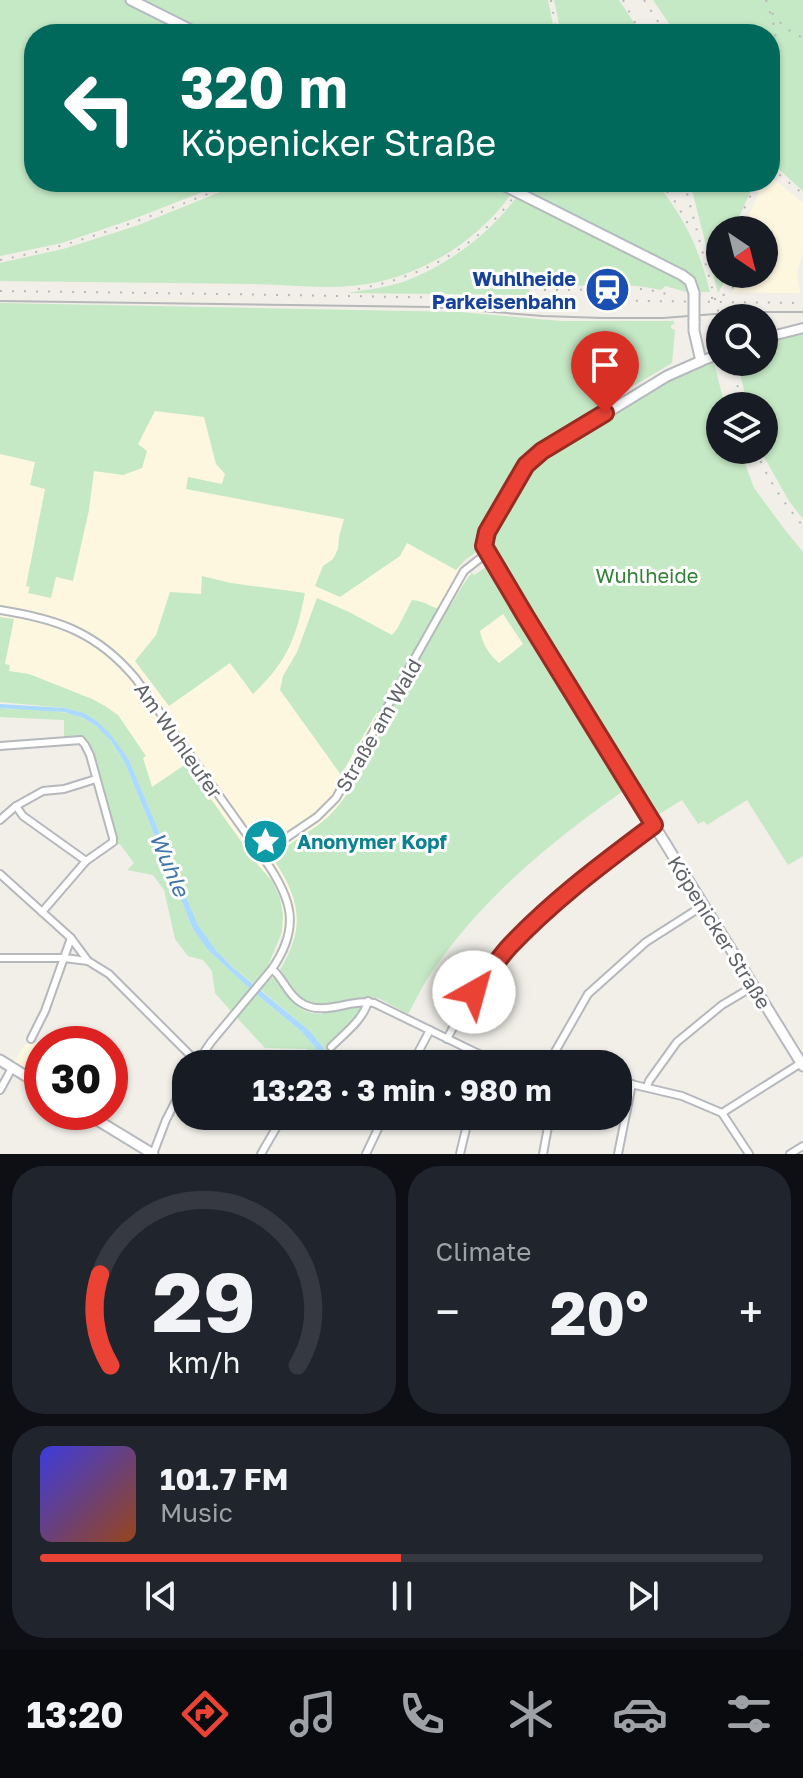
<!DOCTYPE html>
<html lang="en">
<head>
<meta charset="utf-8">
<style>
	body { margin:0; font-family:"Golos Text",sans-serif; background:#20242c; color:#f1f3f6; height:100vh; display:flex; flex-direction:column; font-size:30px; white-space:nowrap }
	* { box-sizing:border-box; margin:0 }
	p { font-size:26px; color:#9ea1a6 }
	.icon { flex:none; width:44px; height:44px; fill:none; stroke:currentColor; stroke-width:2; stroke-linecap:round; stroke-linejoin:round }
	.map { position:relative; height:1154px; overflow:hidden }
	.drawer { display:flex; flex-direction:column; gap:12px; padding:12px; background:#0d0f14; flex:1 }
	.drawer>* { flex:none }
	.top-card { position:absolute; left:24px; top:24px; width:756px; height:168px; border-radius:32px; box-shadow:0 2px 6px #0004; background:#00695c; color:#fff; overflow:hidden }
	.needle { width:52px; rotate:145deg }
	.buttons { position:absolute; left:706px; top:216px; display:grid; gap:16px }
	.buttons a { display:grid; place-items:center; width:72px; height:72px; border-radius:50%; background:#171b24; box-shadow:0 2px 6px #0004; font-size:40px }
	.speed { position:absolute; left:24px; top:1026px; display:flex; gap:16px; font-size:40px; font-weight:700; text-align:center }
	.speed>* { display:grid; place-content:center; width:104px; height:104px; border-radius:50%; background:#171b24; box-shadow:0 2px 6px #0004; line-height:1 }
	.speed .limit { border:12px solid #d22; background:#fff; color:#111 }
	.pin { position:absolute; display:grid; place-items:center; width:68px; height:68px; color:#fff; margin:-82px -34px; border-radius:50% 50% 50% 0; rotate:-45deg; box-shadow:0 0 8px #0007 }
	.pin .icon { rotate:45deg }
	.me { position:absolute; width:88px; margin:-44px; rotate:38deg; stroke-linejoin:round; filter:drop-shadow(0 0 6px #0008) }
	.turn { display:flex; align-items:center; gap:28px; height:168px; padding:0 24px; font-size:36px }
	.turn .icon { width:104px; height:104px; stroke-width:2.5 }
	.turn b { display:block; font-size:56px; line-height:68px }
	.big { font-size:60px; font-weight:700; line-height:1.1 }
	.drawer .card { flex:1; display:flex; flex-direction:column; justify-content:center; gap:12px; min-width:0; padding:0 28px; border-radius:32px; background:#20242c }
	.drawer .dial { align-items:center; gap:0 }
	.dial svg { height:208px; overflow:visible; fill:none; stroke:#363941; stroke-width:7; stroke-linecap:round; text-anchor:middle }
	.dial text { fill:#f1f3f6; stroke:none }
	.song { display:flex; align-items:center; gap:24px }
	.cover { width:96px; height:96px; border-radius:12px; background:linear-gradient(135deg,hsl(240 70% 55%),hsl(20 70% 35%)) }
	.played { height:8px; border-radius:4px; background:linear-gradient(90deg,#ea4335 50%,#363941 50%) }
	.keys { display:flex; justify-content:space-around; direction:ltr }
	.heat { display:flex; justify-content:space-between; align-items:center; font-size:44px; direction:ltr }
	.drawer .tiles { flex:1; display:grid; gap:12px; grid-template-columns:1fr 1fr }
	.card:last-child { grid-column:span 2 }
	.trip { position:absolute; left:172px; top:1050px; width:460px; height:80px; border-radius:32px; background:#171b24; box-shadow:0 2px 6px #0004; font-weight:700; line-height:80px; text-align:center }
	.dock { display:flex; height:128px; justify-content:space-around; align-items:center; background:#090b0e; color:#9ea1a6 }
	.dock .icon { width:56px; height:56px }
	.dock .current { color:#ea4335 }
	.dock b { font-size:36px; color:#f1f3f6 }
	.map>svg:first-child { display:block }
	.commercial { fill:#fef7e0 }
	.green { fill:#c5e8c5; fill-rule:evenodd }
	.water { fill:#aadaff }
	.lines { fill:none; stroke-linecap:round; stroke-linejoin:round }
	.minor-casing { stroke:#b5b8bc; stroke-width:10 }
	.tertiary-casing { stroke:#b5b8bc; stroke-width:12 }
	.secondary-casing { stroke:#b6babf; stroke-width:13 }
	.minor { stroke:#fff; stroke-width:6 }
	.tertiary { stroke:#fff; stroke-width:8 }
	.secondary { stroke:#fff; stroke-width:9 }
	.tram { stroke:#b6b7b8; stroke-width:2 }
	.rail { stroke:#b6b7b8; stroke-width:2; stroke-dasharray:2 10; stroke-linecap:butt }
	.secondary-bridge-casing { stroke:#b6babf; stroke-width:13; stroke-linecap:butt }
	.secondary-bridge { stroke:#fff; stroke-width:9 }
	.route-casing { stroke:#982c22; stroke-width:20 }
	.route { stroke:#ea4335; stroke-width:14 }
	.labels { text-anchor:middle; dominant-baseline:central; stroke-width:6; stroke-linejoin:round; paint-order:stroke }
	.transit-label { font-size:20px; font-weight:bold; fill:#164399; stroke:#fff; text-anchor:end }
	.park-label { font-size:20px; fill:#348238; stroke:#fff }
	.street-label { font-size:20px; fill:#5f6368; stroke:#fff }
	.culture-label { font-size:20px; font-weight:bold; fill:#0d838f; stroke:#fff; text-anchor:start }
	.water-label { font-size:22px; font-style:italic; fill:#4174aa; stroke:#fff }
</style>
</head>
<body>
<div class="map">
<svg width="803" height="1154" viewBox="0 0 803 1154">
	<rect width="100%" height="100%" fill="#f1efe8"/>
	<g class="commercial">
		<path d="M770,176l33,27v48l-6,21 3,21 -67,-1 6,-18h25v-44h-22l22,-48h6z"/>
		<path d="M154,411l50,5 12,48 9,9 -3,11 187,47 50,33 12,10 3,1 5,-4 48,74 -218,222 -15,71 -14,-3 -13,33 -115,-181 -9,-29 -38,-52 -13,-7 -63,-25 -29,-3v-217l36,8 102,-17z"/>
		<path d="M27,1042l19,2h-4v36l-29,-18z"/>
	</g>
	<g class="green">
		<path d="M0,0h124l69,34h-159v148h194l-92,36 -74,25 -62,13z"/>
		<path d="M136,0h412l7,34h-351z"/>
		<path d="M554,0h65l15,23 4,11h-77z"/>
		<path d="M653,0h150v191l-29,-26 1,-3 -5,-5v-123h-94z"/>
		<path d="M245,182h246l21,11c-31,44 -81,77 -134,89 -40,9 -81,3 -122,2 -85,-1 -171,-2 -256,-3v-18l63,-14 73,-23z"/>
		<path d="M527,182h129c29,38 42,63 54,110h-12l-1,-8 -176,-93z"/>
		<path d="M690,182h65l-22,48h-13v44l8,1 -10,18z"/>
		<path d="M518,195l163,84 5,3 4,11 -25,-7 -4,4c-44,-10 -86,-3 -131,-1l-1,6 -182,-2c18,-3 38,-5 56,-11 45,-17 86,-47 115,-87z"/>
		<path d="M0,303l460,9 101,9h113v3l-3,1v3l4,2 -3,33 -74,44 -70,48 -11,12 -33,56 -10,22 2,3 -1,5 -9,6 -10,11 -49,-27 -7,13 -60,41 -25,-11 8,-20 10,-7 5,-10 1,-12 5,-18 -158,-30 2,-12 34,7 3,-10 -9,-10 -12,-47 -49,-6 -17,33 9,7 -5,17 -19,7 -29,-4 -5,39 -16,71 -17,-4 -5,21 -23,-5 2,-6 -4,-1 19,-97 -15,-4 5,-23 -35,-8z"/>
		<path d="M803,331v188l-14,-18 -26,-46 -2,-5h3v-44h-16l-11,-44h27v-22z"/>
		<path d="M714,363l11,43h-5v44h20l14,38 31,42 18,22v304l-15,9 -41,-65 -40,25 -3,-4 -6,3 -16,-24 -26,16 -21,-33c-75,51 -146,108 -199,183 -11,14 -19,32 -28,48l-28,-15 -10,-2 -6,12 -29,39 3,16h-10l-5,-17 -13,-16 -50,-42 11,-11h5c13,19 19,36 47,36l-1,-10c-26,-3 -29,-16 -42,-34 26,-43 20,-70 -6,-110v-2c16,-17 38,-26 55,-42 21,-21 34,-49 48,-75v-4l5,-1 4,-5 -9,-19 -36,63 -61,-85 3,-14 14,-24 20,-54 32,14 43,23 5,-6 15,-29c15,1 21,10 34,10 11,-11 15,-26 26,-37l2,2 24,-16 -6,-13v-9l32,-61 11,-14 134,-82 22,-10zM503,614l20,30 -24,19c-11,-10 -16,-18 -19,-32z"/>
		<path d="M202,576l29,7 74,10c-9,46 -18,69 -52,101l-23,-31 -61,43 -34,-45 21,-26 14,-43 31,2z"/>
		<path d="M0,617l14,2 -9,45 5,1 -1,6 20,3 63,25 13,7 13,9 28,41 -3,2 9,29 34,-23 72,101 14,16 8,17 3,16 -1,18 -15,36 -13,16 -23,-18 -15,-16 -18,-25 -69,-165 -32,-39 -13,-8 -19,-5 -65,-6z"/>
		<path d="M0,708c34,2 77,-2 103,24 9,9 15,21 22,31l68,166 15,21 42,39 -19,22 -16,-18 -3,-22 -9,-11 -15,-4 -13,-17 -11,-49 -11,-15 -26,-5 7,-7 -14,-19 -3,1 -35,-106 -5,-2 -13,1v-18l-64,-3z"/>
		<path d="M256,994l46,38 16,19 3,13h-6l-8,-15 -42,-1 -27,-29v-4z"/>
	</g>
	<path class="water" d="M0,704l65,4 19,5 13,8 14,14 18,25 69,165 18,25 15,16 79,65 13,16 5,17h-7l-3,-13 -16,-19 -52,-43 -42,-39 -15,-21 -68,-166 -14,-22 -16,-16 -12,-7 -19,-6 -64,-4z"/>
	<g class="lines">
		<defs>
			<g id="minor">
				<path d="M0,610c58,9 98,23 136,69l129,181c27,39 36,67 7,109l-61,73 -15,22"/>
				<path d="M0,746l81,-6 4,5 5,10 23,83v4l-27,19 -44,51"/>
				<path d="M16,806l7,10 63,45"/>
				<path d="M0,820l16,-14 27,-15 21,-2 32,-10"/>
				<path d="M261,855l56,-38 19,-19 128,-227 23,-18"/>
				<path d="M0,874l71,64 17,23"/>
				<path d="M0,958h64l24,3 21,13 88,88"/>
				<path d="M272,969c12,10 15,25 28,33 23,16 50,-4 74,1l109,53 38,8"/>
				<path d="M31,1039l14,-28 26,-73"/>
				<path d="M447,1039c8,-15 15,-30 24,-43 48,-70 115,-122 183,-171"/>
				<path d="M331,1047c13,-13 33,-28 37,-46"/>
				<path d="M412,1064l18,-34"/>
				<path d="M548,1064l40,-70 58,-52 58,-37"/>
				<path d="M618,1081l64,15 40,17 27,41"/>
				<path d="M647,1087l2,-6 28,-39 45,-37 32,-19"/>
				<path d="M0,1090l12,-22"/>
				<path d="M722,1113l79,-50"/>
				<path d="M153,1154l13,-34 20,-39"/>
				<path d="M261,1154l22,-38"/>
				<path d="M366,1154l18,-38"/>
				<path d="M460,1154l9,-38"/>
				<path d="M543,1154l7,-38"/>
				<path d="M618,1154l14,-70"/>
				<path d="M790,1154l13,-8"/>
			</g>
			<g id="tertiary">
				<path d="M764,338l39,-10"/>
				<path d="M701,361l19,-7"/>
			</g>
			<g id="secondary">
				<path d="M131,0l68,34"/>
				<path d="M497,182l185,93 8,6 4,12"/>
				<path d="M694,321v10l7,30 -34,15 -134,82c-16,17 -47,66 -49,88l50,85 269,435"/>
				<path d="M0,1060l42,26"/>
				<path d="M84,1112l69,42"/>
			</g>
		</defs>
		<use href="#minor" class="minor-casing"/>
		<use href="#tertiary" class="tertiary-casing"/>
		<use href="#secondary" class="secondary-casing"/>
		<use href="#minor" class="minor"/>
		<use href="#tertiary" class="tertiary"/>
		<use href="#secondary" class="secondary"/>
		<path class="tram" d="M0,301l430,6 113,9 60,2h60l78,-6h62"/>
		<g class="rail">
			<path d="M551,0l6,34"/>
			<path d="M623,0l18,34"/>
			<path d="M644,0l22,34"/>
			<path d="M766,0l10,32 -6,35"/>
			<path d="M772,13l13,15 18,10"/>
			<path d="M770,115c3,17 10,34 0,50"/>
			<path d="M770,167l33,27"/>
			<path d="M659,182l15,18 17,29"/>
			<path d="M684,182l36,136"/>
			<path d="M734,230l23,-48"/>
			<path d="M0,260c83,-16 160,-47 238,-78"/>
			<path d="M358,289c70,-13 127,-46 166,-107"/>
			<path d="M544,290l101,-1 26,6"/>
			<path d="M0,291c268,3 535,9 803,12"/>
			<path d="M711,298c15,-1 25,-9 26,-24"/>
			<path d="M731,362l12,44"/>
			<path d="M756,450c11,29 28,53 47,76"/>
		</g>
		<defs>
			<path id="secondary-bridge" d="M694,321v-28"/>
		</defs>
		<use href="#secondary-bridge" class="secondary-bridge-casing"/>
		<use href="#secondary-bridge" class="secondary-bridge"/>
	</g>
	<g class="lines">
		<defs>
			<path id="route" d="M474,992c12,-15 22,-30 34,-44 45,-48 94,-84 146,-123l-128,-208 -42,-71 3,-14 39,-67 16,-14 63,-38"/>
		</defs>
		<use href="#route" class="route-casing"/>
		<use href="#route" class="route"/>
	</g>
	<defs>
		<symbol id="station-disc" viewBox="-11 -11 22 22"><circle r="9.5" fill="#1a4fb4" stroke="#fff"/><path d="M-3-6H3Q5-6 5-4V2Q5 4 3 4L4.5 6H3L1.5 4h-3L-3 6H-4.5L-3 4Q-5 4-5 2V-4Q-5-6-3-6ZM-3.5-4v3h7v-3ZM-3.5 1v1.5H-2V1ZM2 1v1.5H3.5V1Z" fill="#fff"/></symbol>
		<symbol id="sight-disc" viewBox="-11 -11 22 22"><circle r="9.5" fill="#0f9aa8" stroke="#fff"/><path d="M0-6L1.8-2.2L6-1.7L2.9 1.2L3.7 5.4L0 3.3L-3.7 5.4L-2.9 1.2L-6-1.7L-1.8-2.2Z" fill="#fff"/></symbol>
	</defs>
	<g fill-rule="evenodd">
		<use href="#station-disc" x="582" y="264" width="51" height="51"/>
		<use href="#sight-disc" x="240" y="816" width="51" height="51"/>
	</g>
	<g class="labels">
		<g class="transit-label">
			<text x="576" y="278">Wuhlheide<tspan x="576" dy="23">Parkeisenbahn</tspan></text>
		</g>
		<g class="park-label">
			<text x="647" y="575">Wuhlheide</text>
		</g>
		<g class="street-label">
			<text transform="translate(378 725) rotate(-60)">Straße am Wald</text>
			<text transform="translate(179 740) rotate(55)">Am Wuhleufer</text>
			<text transform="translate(720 932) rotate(58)">Köpenicker Straße</text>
		</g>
		<g class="culture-label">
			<text x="297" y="841">Anonymer Kopf</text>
		</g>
		<g class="water-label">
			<text transform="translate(170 864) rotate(67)">Wuhle</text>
		</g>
	</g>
</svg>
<div class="buttons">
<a><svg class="needle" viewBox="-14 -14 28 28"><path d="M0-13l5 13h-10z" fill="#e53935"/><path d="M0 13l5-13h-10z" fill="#9ea1a6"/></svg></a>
<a><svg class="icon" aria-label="search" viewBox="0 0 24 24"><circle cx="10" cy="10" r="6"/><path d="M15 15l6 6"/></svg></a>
<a><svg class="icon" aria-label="layers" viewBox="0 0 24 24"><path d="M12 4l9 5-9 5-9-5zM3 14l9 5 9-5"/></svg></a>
</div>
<div class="speed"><div class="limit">30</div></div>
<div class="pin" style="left:605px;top:413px;background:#d93025"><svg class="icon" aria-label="arrive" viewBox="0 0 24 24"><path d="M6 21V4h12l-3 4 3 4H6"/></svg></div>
<svg class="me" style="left:474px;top:992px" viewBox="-20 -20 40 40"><circle r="19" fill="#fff"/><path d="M0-13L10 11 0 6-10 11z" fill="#ea4335"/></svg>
<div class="trip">13:23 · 3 min · 980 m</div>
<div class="top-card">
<div class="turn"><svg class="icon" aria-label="left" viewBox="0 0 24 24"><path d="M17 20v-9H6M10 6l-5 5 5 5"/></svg><div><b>320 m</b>Köpenicker Straße</div></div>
</div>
</div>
<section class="drawer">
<div class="tiles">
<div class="card dial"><svg viewBox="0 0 100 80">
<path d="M14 69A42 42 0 1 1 86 69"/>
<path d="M14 69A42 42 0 0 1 10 34" stroke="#ea4335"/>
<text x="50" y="56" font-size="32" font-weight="700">29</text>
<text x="50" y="72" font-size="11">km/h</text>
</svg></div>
<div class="card"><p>Climate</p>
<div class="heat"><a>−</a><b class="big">20°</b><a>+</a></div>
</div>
<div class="card">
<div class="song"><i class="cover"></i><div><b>101.7 FM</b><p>Music</p></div></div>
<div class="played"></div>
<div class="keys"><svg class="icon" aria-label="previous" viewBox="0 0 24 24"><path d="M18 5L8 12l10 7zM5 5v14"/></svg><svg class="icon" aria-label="pause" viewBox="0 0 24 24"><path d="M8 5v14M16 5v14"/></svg><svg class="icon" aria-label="next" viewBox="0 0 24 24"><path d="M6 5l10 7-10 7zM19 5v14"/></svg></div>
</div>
</div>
</section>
<nav class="dock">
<b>13:20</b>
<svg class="icon current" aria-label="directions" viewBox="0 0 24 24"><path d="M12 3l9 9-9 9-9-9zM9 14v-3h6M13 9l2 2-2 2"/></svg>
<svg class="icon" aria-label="music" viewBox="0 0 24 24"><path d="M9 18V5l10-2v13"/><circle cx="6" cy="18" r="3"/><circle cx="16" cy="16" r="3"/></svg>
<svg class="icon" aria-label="phone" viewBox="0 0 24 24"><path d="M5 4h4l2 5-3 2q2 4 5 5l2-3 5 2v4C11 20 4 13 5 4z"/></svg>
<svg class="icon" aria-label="climate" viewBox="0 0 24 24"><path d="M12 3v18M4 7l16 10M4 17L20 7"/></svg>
<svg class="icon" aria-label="car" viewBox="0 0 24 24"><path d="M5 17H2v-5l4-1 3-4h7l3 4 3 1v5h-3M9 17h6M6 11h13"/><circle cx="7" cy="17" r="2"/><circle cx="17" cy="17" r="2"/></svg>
<svg class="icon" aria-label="filters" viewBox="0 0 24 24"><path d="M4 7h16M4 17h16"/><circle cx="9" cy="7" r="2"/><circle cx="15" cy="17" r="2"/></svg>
</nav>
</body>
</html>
